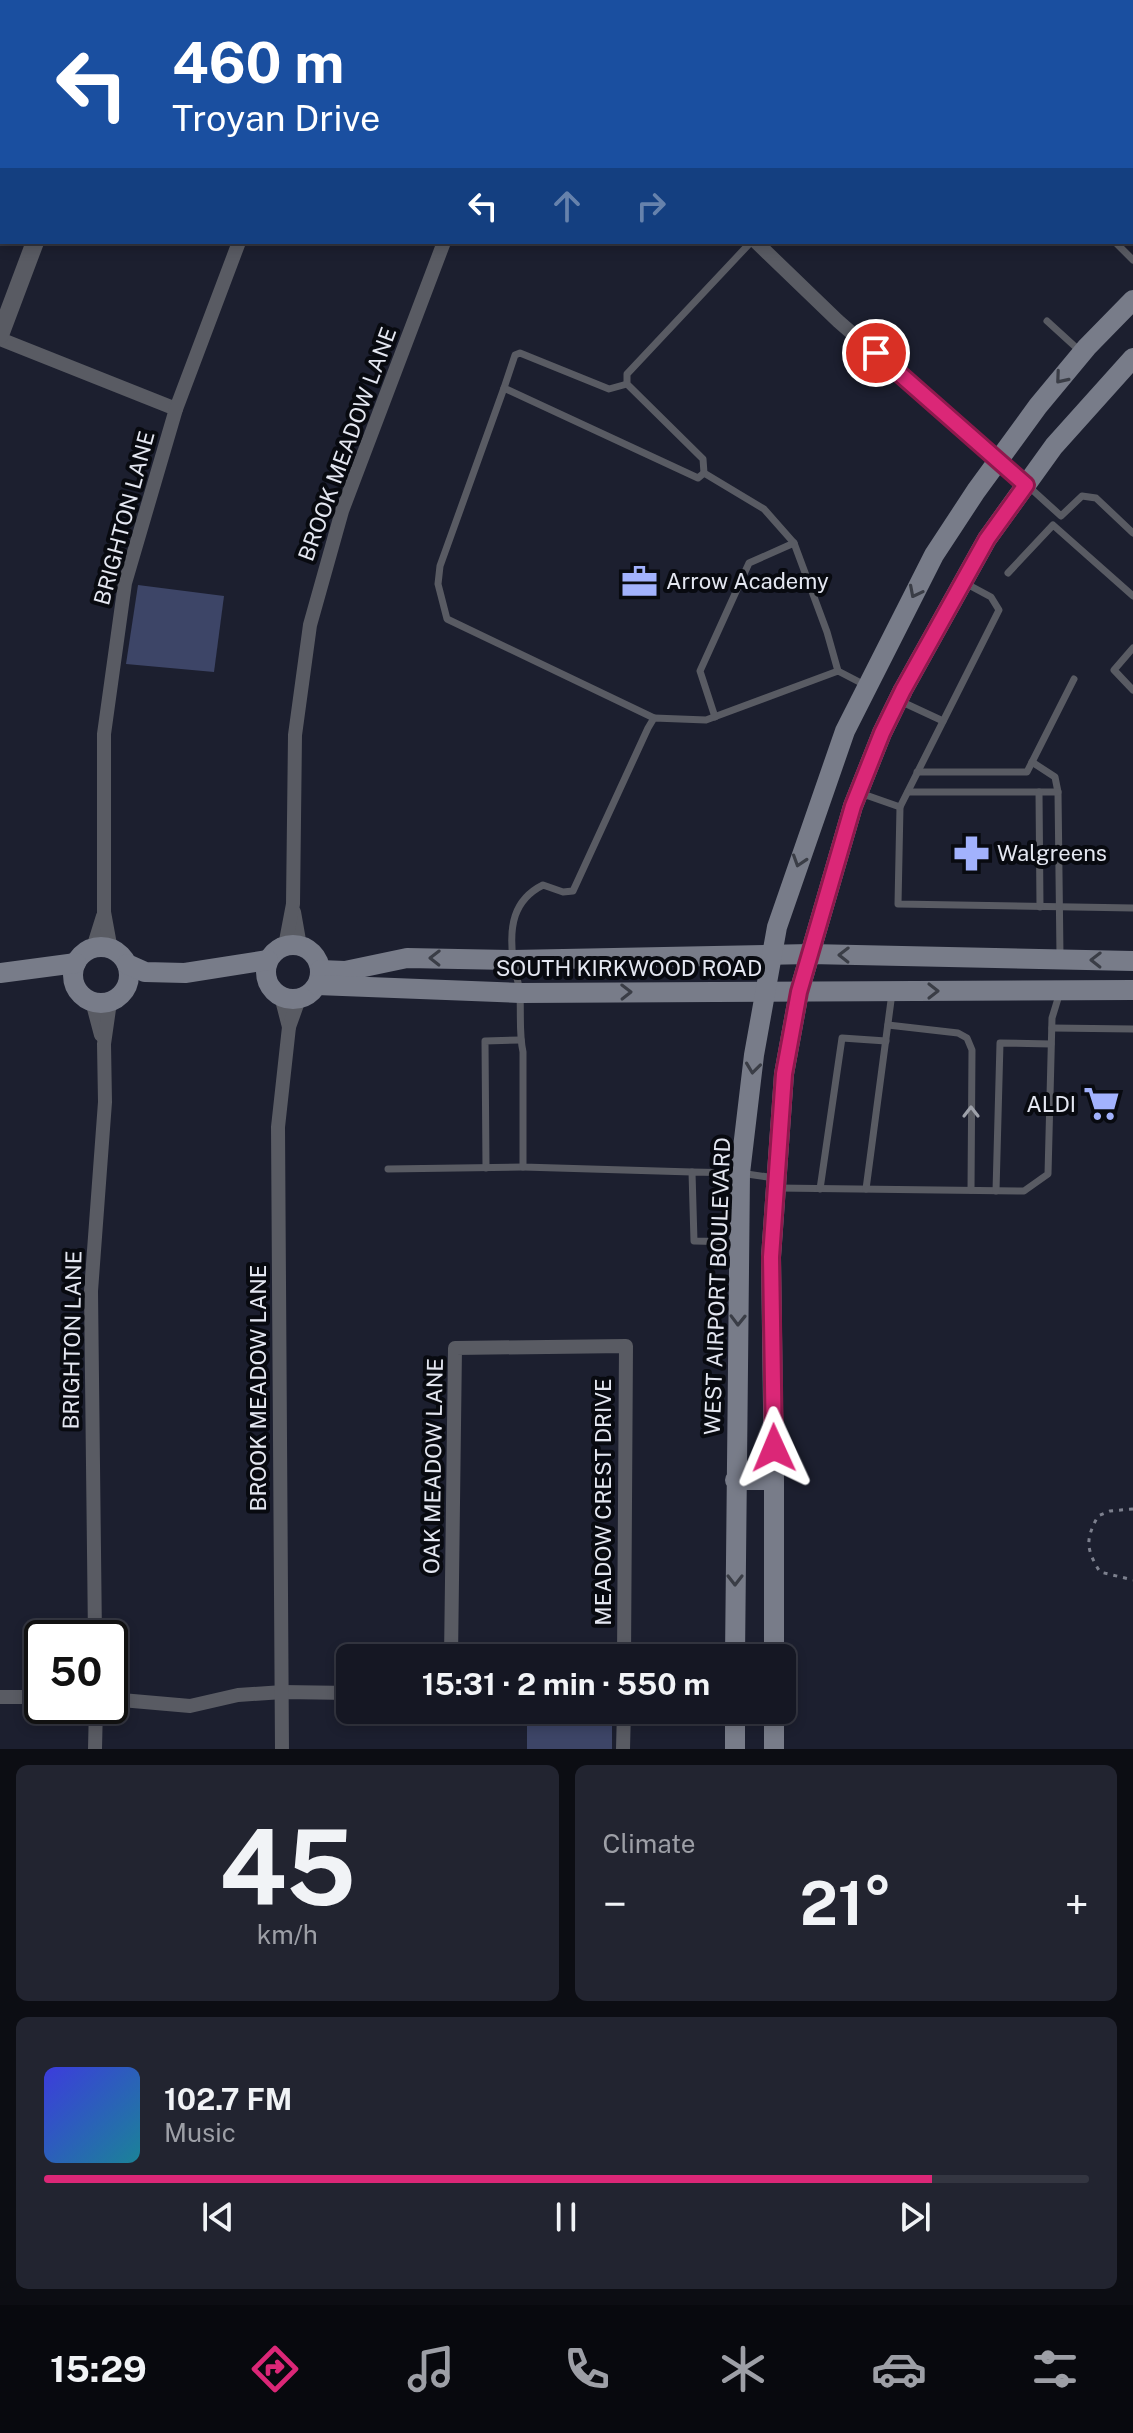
<!DOCTYPE html>
<html lang="en">
<head>
<meta charset="utf-8">
<style>
	body { margin:0; font-family:"Public Sans",sans-serif; background:#222430; color:#f1f3f6; height:100vh; display:flex; flex-direction:column; font-size:30px; white-space:nowrap }
	* { box-sizing:border-box; margin:0 }
	p { font-size:26px; color:#9d9fa6 }
	.icon { flex:none; width:44px; height:44px; fill:none; stroke:currentColor; stroke-width:2; stroke-linecap:round; stroke-linejoin:round }
	.map { position:relative; height:1749px; overflow:hidden }
	.side { display:flex; flex-direction:column; gap:16px; padding:16px; background:#0c0d13; flex:1 }
	.side>* { flex:none }
	.banner { position:absolute; left:0px; top:0px; width:1134px; height:244px; box-shadow:0 4px 12px #0003,0 0 0 2px #343641; background:#1a4fa0; color:#fff; overflow:hidden }
	.speed { position:absolute; left:24px; top:1620px; display:flex; gap:16px; font-size:40px; font-weight:700; text-align:center }
	.speed>* { display:grid; place-content:center; width:104px; height:104px; border-radius:50%; background:#151723; box-shadow:0 4px 12px #0003,0 0 0 2px #343641; line-height:1 }
	.speed .limit { border:4px solid #111; border-radius:12px; background:#fff; color:#111 }
	.pin { position:absolute; display:grid; place-items:center; width:68px; height:68px; color:#fff; margin:-34px; border:4px solid #fff; border-radius:50%; box-shadow:0 2px 8px #0007 }
	.me { position:absolute; width:88px; margin:-44px; rotate:359deg; stroke-linejoin:round; filter:drop-shadow(0 0 6px #0008) }
	.turn { display:flex; align-items:center; gap:28px; height:168px; padding:0 40px; font-size:36px }
	.turn .icon { width:104px; height:104px; stroke-width:2.5 }
	.turn b { display:block; font-size:56px; line-height:68px }
	.lanes { display:flex; align-items:center; height:76px; padding:0 40px; background:#0003; justify-content:center; gap:40px; direction:ltr }
	.lanes .off { opacity:.35 }
	.big { font-size:60px; font-weight:700; line-height:1.1 }
	.side .card { flex:1; display:flex; flex-direction:column; justify-content:center; gap:12px; min-width:0; padding:0 28px; border-radius:12px; background:#222430 }
	.side .dial { align-items:center; gap:0 }
	.dial b { font-size:104px; line-height:1 }
	.song { display:flex; align-items:center; gap:24px }
	.cover { width:96px; height:96px; border-radius:12px; background:linear-gradient(135deg,hsl(240 70% 55%),hsl(190 70% 35%)) }
	.played { height:8px; border-radius:4px; background:linear-gradient(90deg,#db2777 85%,#343641 85%) }
	.keys { display:flex; justify-content:space-around; direction:ltr }
	.heat { display:flex; justify-content:space-between; align-items:center; font-size:44px; direction:ltr }
	.side .tiles { flex:1; display:grid; gap:16px; grid-template-columns:1fr 1fr }
	.card:last-child { grid-column:span 2 }
	.trip { position:absolute; left:336px; top:1644px; width:460px; height:80px; border-radius:12px; background:#151723; box-shadow:0 4px 12px #0003,0 0 0 2px #343641; font-weight:700; line-height:80px; text-align:center }
	.tab-bar { display:flex; height:128px; justify-content:space-around; align-items:center; background:#08090e; color:#9d9fa6 }
	.tab-bar .icon { width:56px; height:56px }
	.tab-bar .current { color:#db2777 }
	.tab-bar b { font-size:36px; color:#f1f3f6 }
	.map>svg:first-child { display:block }
	.green { fill:#3d4567 }
	.lines { fill:none; stroke-linecap:round; stroke-linejoin:round }
	.path { stroke:#7d808e; stroke-width:3; stroke-dasharray:4 6; stroke-linecap:butt }
	.service { stroke:#595b63; stroke-width:7 }
	.minor { stroke:#595b63; stroke-width:14 }
	.tertiary { stroke:#595b63; stroke-width:18 }
	.secondary { stroke:#787c89; stroke-width:20 }
	.oneway { stroke:#3a3d46 }
	.oneway2 { stroke:#9ea1aa }
	.route-casing { stroke:#8e194d; stroke-width:20 }
	.route { stroke:#db2777; stroke-width:14 }
	.labels { text-anchor:middle; dominant-baseline:central; stroke-width:8; stroke-linejoin:round; paint-order:stroke }
	.street-label { font-size:22px; fill:#e4e7f1; stroke:#080a10 }
	.poi-label { font-size:22px; fill:#e4e7f1; stroke:#080a10; text-anchor:start }
</style>
</head>
<body>
<div class="map">
<svg width="1133" height="1749" viewBox="0 0 1133 1749">
	<rect width="100%" height="100%" fill="#1c1f2f"/>
	<g class="green">
		<path d="M138,585l86,11 -10,76 -88,-8z"/>
		<path d="M527,1710h81l4,4v35h-85z"/>
	</g>
	<g class="lines">
		<path class="path" d="M1133,1509l-23,2 -12,5c-13,24 -12,33 2,56l33,8"/>
		<g class="service">
			<path d="M1053,0l2,2"/>
			<path d="M1132,25l1,-1"/>
			<path d="M1132,83l1,-1"/>
			<path d="M751,242l-124,132v10l76,75 1,14 60,36 30,34 33,89 11,39"/>
			<path d="M1117,244l16,16"/>
			<path d="M1047,321l34,31"/>
			<path d="M504,388l11,-33 5,-2 89,36 18,-5"/>
			<path d="M1028,486l33,30 21,-20 14,2 37,35"/>
			<path d="M1008,573l45,-48 80,71"/>
			<path d="M965,583l26,14 8,13 -99,197 -2,97 235,4"/>
			<path d="M1133,648l-19,22 19,20"/>
			<path d="M900,701l43,20"/>
			<path d="M715,717l-15,-46 49,-108 45,-20"/>
			<path d="M654,718l-207,-99 -9,-35 2,-18 64,-178 194,90 6,-5"/>
			<path d="M1032,762l23,15 3,15 2,164"/>
			<path d="M917,772h110l47,-93"/>
			<path d="M908,792h150"/>
			<path d="M1039,792l1,115"/>
			<path d="M860,793l40,14"/>
			<path d="M888,1025l70,8 9,5 5,12 -1,140"/>
			<path d="M1052,1028l81,1"/>
			<path d="M486,1168l-1,-127 36,-1"/>
			<path d="M388,1169l135,-2"/>
			<path d="M692,1172l-169,-5v-115c-4,-18 -2,-37 -3,-56 0,-12 -6,-24 -7,-37 -4,-32 0,-59 30,-74l20,7 10,-1 75,-163 6,-10 52,2 132,-49 27,14"/>
			<path d="M777,1188l247,3 24,-17 4,-156 8,-26"/>
			<path d="M820,1189l22,-151 44,3"/>
			<path d="M866,1189l26,-196"/>
			<path d="M996,1191l4,-148 51,1"/>
			<path d="M737,1242l-43,-1 -2,-69 48,1 35,5"/>
		</g>
		<g class="minor">
			<path d="M494,0l2,2"/>
			<path d="M656,0l2,2"/>
			<path d="M329,2l1,-2"/>
			<path d="M756,242l82,79 188,164"/>
			<path d="M0,339l176,70"/>
			<path d="M294,912l6,34"/>
			<path d="M285,946l8,-42 2,-169 15,-110 32,-114 102,-269"/>
			<path d="M93,948l10,-32"/>
			<path d="M111,950l-7,-38v-178l21,-151 51,-174 63,-167"/>
			<path d="M281,996l8,31"/>
			<path d="M92,1001l9,34"/>
			<path d="M95,1638l-4,-347 14,-189 -1,-58 6,-42"/>
			<path d="M451,1658l4,-310 171,-2 -2,312"/>
			<path d="M0,1697h42"/>
			<path d="M110,1699l80,7 48,-11 45,-3 67,1"/>
			<path d="M95,1749l1,-43"/>
			<path d="M282,1749l-4,-622 11,-100 10,-28"/>
			<path d="M623,1749l1,-39"/>
		</g>
		<g class="tertiary">
			<path d="M124,2l1,-2"/>
			<path d="M0,335l35,-93"/>
		</g>
		<g class="secondary">
			<circle cx="293" cy="972" r="27"/>
			<circle cx="101" cy="975" r="28"/>
			<path d="M127,964l18,8 40,1 83,-13"/>
			<path d="M320,970l25,1 62,-13 106,2 297,-6 323,7"/>
			<path d="M0,973l76,-10"/>
			<path d="M317,985l203,8 613,-3"/>
			<path d="M735,1480h39"/>
			<path d="M735,1658l5,-485 14,-118 23,-128 68,-196 89,-176 42,-64 62,-85 49,-59 46,-47"/>
			<path d="M774,1658v-178l-3,-223 13,-183 15,-82 54,-186 29,-73 21,-43 84,-151 67,-93 79,-88"/>
			<path d="M735,1749v-39"/>
			<path d="M774,1749v-39"/>
		</g>
	</g>
	<defs><path id="oneway-chevron" d="M-2-3.5L2.5 0L-2 3.5" fill="none" stroke-width="1.6" stroke-linecap="round" stroke-linejoin="round" transform="scale(2)"/></defs>
	<g class="oneway">
		<use href="#oneway-chevron" transform="translate(1061 378) rotate(130)"/>
		<use href="#oneway-chevron" transform="translate(915 592) rotate(117)"/>
		<use href="#oneway-chevron" transform="translate(799 861) rotate(108)"/>
		<use href="#oneway-chevron" transform="translate(844 955) rotate(-179)"/>
		<use href="#oneway-chevron" transform="translate(435 958) rotate(-179)"/>
		<use href="#oneway-chevron" transform="translate(1096 960) rotate(-179)"/>
		<use href="#oneway-chevron" transform="translate(933 991)"/>
		<use href="#oneway-chevron" transform="translate(626 992) rotate(-1)"/>
		<use href="#oneway-chevron" transform="translate(753 1068) rotate(97)"/>
		<use href="#oneway-chevron" transform="translate(738 1320) rotate(91)"/>
		<use href="#oneway-chevron" transform="translate(735 1580) rotate(90)"/>
	</g>
	<use class="oneway2" href="#oneway-chevron" transform="translate(971 1112) rotate(-90)"/>
	<g class="lines">
		<defs>
			<path id="route" d="M774,1448l-3,-191 13,-183 15,-82 54,-186 29,-73 21,-43 84,-151 39,-54 -150,-132"/>
		</defs>
		<use href="#route" class="route-casing"/>
		<use href="#route" class="route"/>
	</g>
	<defs>
		<symbol id="office-bare" viewBox="-9 -9 18 18"><path d="M-6-3h4V-5.5h4V-3h4V5H-6ZM-1-4.5V-3h2v-1.5ZM-6 0V1H6V0Z" fill="#a2b2fd" stroke="#080a10" stroke-width="2.5" paint-order="stroke"/></symbol>
		<symbol id="pharmacy-bare" viewBox="-9 -9 18 18"><path d="M-2-6h4v4h4v4h-4v4h-4v-4h-4v-4h4Z" fill="#a2b2fd" stroke="#080a10" stroke-width="2.5" paint-order="stroke"/></symbol>
		<symbol id="supermarket-bare" viewBox="-9 -9 18 18"><path d="M-6-5.5h2.5l.6 2H6L4.5 2H-2.5L-4.4-4H-6ZM-1.5 3.2a1.3 1.3 0 1 0 .1 0ZM3 3.2a1.3 1.3 0 1 0 .1 0Z" fill="#a2b2fd" stroke="#080a10" stroke-width="2.5" paint-order="stroke"/></symbol>
	</defs>
	<g fill-rule="evenodd">
		<use href="#office-bare" x="614" y="556" width="51" height="51"/>
		<use href="#pharmacy-bare" x="946" y="828" width="51" height="51"/>
		<use href="#supermarket-bare" x="1076" y="1078" width="51" height="51"/>
	</g>
	<g class="labels">
		<g class="street-label">
			<text transform="translate(347 444) rotate(-70)">BROOK MEADOW LANE</text>
			<text transform="translate(124 518) rotate(-75)">BRIGHTON LANE</text>
			<text x="629" y="968">SOUTH KIRKWOOD ROAD</text>
			<text transform="translate(717 1286) rotate(-88)">WEST AIRPORT BOULEVARD</text>
			<text transform="translate(72 1340) rotate(-89)">BRIGHTON LANE</text>
			<text transform="translate(258 1388) rotate(-90)">BROOK MEADOW LANE</text>
			<text transform="translate(433 1466) rotate(-89)">OAK MEADOW LANE</text>
			<text transform="translate(603 1502) rotate(-90)">MEADOW CREST DRIVE</text>
		</g>
		<g class="poi-label">
			<text x="666" y="581">Arrow Academy</text>
			<text x="997" y="853">Walgreens</text>
			<text x="1076" y="1104" text-anchor="end">ALDI</text>
		</g>
	</g>
</svg>
<div class="speed"><div class="limit">50</div></div>
<div class="pin" style="left:876px;top:353px;background:#d93025"><svg class="icon" aria-label="arrive" viewBox="0 0 24 24"><path d="M6 21V4h12l-3 4 3 4H6"/></svg></div>
<svg class="me" style="left:774px;top:1448px" viewBox="-20 -20 40 40"><path d="M0-17L14 15 0 8-14 15z" fill="#db2777" stroke="#fff" stroke-width="4"/></svg>
<div class="trip">15:31 · 2 min · 550 m</div>
<div class="banner">
<div class="turn"><svg class="icon" aria-label="left" viewBox="0 0 24 24"><path d="M17 20v-9H6M10 6l-5 5 5 5"/></svg><div><b>460 m</b>Troyan Drive</div></div>
<div class="lanes"><svg class="icon" aria-label="left" viewBox="0 0 24 24"><path d="M17 20v-9H6M10 6l-5 5 5 5"/></svg><svg class="icon off" aria-label="ahead" viewBox="0 0 24 24"><path d="M12 20V5M6 11l6-6 6 6"/></svg><svg class="icon off" aria-label="right" viewBox="0 0 24 24"><path d="M7 20v-9h11M14 6l5 5-5 5"/></svg></div>
</div>
</div>
<section class="side">
<div class="tiles">
<div class="card dial"><b>45</b><p>km/h</p></div>
<div class="card"><p>Climate</p>
<div class="heat"><a>−</a><b class="big">21°</b><a>+</a></div>
</div>
<div class="card">
<div class="song"><i class="cover"></i><div><b>102.7 FM</b><p>Music</p></div></div>
<div class="played"></div>
<div class="keys"><svg class="icon" aria-label="previous" viewBox="0 0 24 24"><path d="M18 5L8 12l10 7zM5 5v14"/></svg><svg class="icon" aria-label="pause" viewBox="0 0 24 24"><path d="M8 5v14M16 5v14"/></svg><svg class="icon" aria-label="next" viewBox="0 0 24 24"><path d="M6 5l10 7-10 7zM19 5v14"/></svg></div>
</div>
</div>
</section>
<nav class="tab-bar">
<b>15:29</b>
<svg class="icon current" aria-label="directions" viewBox="0 0 24 24"><path d="M12 3l9 9-9 9-9-9zM9 14v-3h6M13 9l2 2-2 2"/></svg>
<svg class="icon" aria-label="music" viewBox="0 0 24 24"><path d="M9 18V5l10-2v13"/><circle cx="6" cy="18" r="3"/><circle cx="16" cy="16" r="3"/></svg>
<svg class="icon" aria-label="phone" viewBox="0 0 24 24"><path d="M5 4h4l2 5-3 2q2 4 5 5l2-3 5 2v4C11 20 4 13 5 4z"/></svg>
<svg class="icon" aria-label="climate" viewBox="0 0 24 24"><path d="M12 3v18M4 7l16 10M4 17L20 7"/></svg>
<svg class="icon" aria-label="car" viewBox="0 0 24 24"><path d="M5 17H2v-5l4-1 3-4h7l3 4 3 1v5h-3M9 17h6M6 11h13"/><circle cx="7" cy="17" r="2"/><circle cx="17" cy="17" r="2"/></svg>
<svg class="icon" aria-label="filters" viewBox="0 0 24 24"><path d="M4 7h16M4 17h16"/><circle cx="9" cy="7" r="2"/><circle cx="15" cy="17" r="2"/></svg>
</nav>
</body>
</html>
